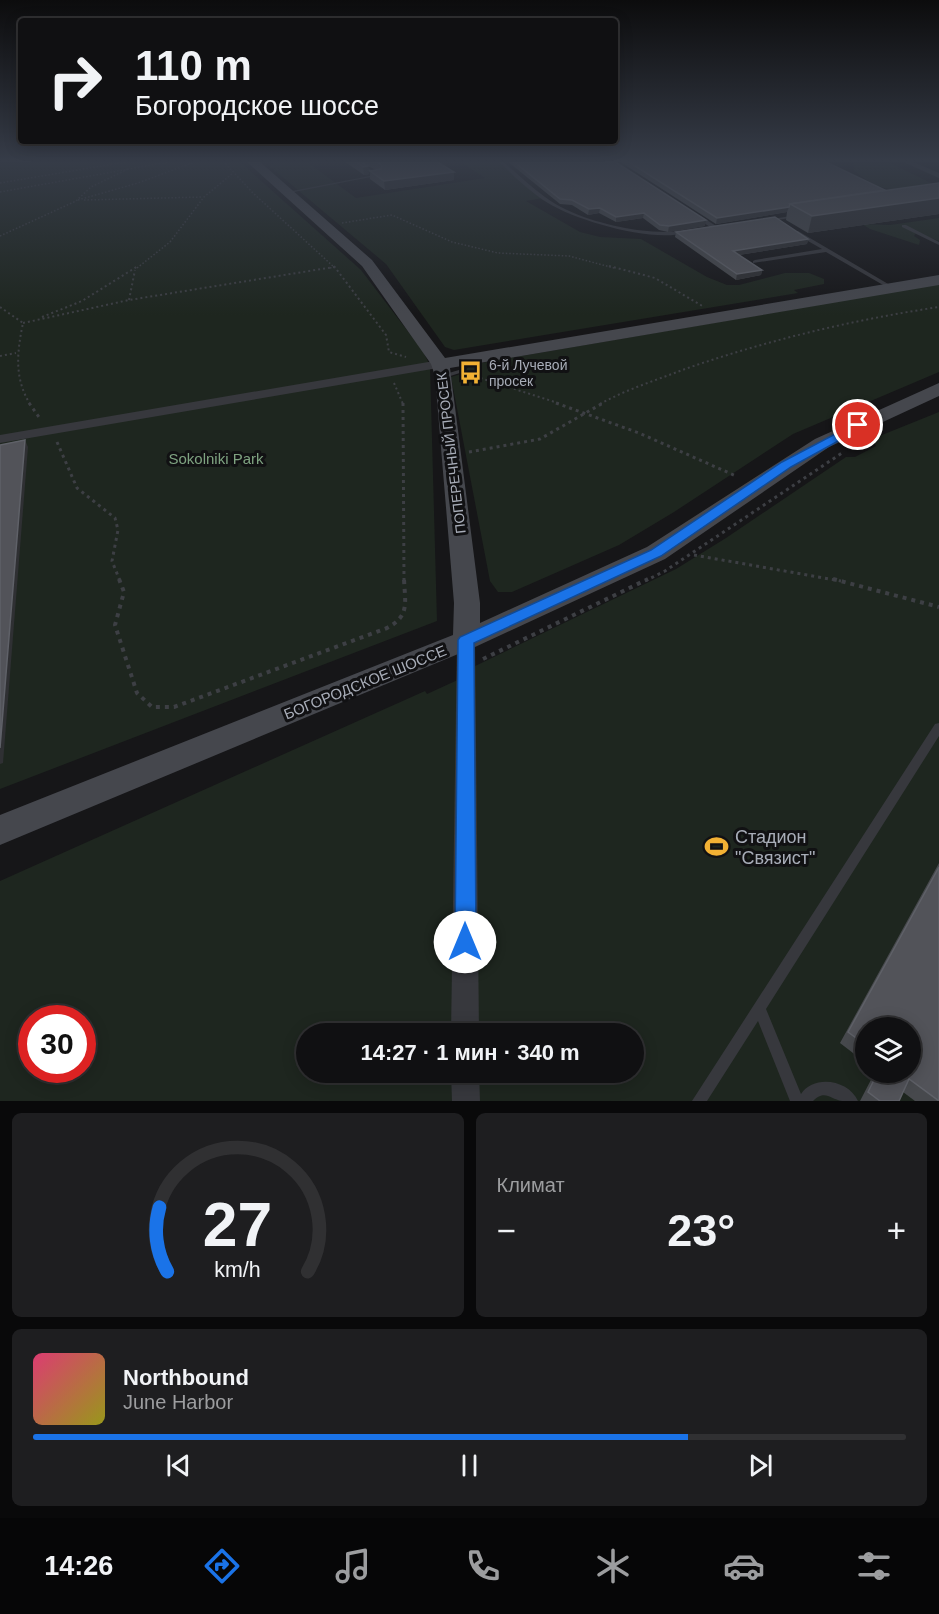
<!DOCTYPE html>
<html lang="ru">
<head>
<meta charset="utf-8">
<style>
	body { margin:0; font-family:Helvetica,sans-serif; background:#1e1e20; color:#f1f3f6; height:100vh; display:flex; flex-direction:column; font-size:22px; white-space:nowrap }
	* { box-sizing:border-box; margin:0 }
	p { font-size:20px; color:#9c9d9f }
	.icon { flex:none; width:33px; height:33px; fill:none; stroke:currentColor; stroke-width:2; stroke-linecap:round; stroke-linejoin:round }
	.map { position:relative; height:1101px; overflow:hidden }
	.drawer { display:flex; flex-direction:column; gap:12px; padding:12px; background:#09090a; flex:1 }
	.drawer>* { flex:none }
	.banner { position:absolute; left:18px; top:18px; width:600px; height:126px; border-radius:6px; box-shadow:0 3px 15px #0003,0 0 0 2px #303032; background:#101012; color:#f1f3f6; overflow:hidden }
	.tools { position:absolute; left:855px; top:1017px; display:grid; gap:12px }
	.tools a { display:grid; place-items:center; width:66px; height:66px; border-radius:50%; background:#101012; box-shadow:0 3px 15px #0003,0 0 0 2px #303032; font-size:30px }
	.speed { position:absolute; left:18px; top:1005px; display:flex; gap:12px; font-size:30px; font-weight:700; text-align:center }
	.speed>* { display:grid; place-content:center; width:78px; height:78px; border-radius:50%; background:#101012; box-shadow:0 3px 15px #0003,0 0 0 2px #303032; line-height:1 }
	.speed .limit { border:9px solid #d22; background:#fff; color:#111 }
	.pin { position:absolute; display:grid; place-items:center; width:51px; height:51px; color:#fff; margin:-26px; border:3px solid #fff; border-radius:50%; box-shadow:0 2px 6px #0007 }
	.me { position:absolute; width:66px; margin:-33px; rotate:0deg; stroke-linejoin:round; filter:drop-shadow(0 0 4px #0008) }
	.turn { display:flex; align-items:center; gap:21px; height:126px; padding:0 18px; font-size:27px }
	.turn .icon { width:78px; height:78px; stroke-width:2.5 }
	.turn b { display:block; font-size:42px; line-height:51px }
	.big { font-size:45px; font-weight:700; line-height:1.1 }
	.drawer .card { flex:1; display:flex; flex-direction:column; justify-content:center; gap:9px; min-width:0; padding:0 21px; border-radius:9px; background:#1e1e20 }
	.drawer .dial { align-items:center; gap:0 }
	.dial svg { height:156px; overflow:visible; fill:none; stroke:#303032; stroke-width:7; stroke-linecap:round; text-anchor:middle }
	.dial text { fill:#f1f3f6; stroke:none }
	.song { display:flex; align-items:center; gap:18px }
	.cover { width:72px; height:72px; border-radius:9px; background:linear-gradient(135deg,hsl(340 70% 55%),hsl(60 70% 35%)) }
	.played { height:6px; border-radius:3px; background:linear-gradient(90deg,#1a73e8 75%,#303032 75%) }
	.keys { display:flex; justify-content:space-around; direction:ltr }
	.heat { display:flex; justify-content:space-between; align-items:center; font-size:33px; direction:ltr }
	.drawer .tiles { flex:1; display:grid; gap:12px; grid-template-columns:1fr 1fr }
	.card:last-child { grid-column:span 2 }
	.trip { position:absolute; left:296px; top:1023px; width:348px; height:60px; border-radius:30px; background:#101012; box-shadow:0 3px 15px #0003,0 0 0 2px #303032; font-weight:700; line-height:60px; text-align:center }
	.tabs { display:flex; height:96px; justify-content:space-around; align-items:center; background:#060607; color:#9c9d9f }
	.tabs .icon { width:42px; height:42px }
	.tabs .active { color:#1a73e8 }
	.tabs b { font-size:27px; color:#f1f3f6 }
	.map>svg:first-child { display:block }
	.green { fill:#1e261f; fill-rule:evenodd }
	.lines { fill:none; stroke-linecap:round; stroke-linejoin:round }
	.path-far3 { stroke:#3d3f44; stroke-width:1.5; stroke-dasharray:1.5 2; stroke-linecap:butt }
	.path-far2 { stroke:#3d3f44; stroke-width:2; stroke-dasharray:2 3; stroke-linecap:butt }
	.path-far1 { stroke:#3d3f44; stroke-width:3; stroke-dasharray:3 4; stroke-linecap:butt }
	.path { stroke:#3d3f44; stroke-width:4; stroke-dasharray:4 5; stroke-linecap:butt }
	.lane { fill:#37383d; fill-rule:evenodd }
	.street { fill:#37383d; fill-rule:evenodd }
	.secondary { fill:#45474d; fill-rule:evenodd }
	.wall { fill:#47494d }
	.shaded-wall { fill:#2f3033 }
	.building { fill:#525359; stroke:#5f6168; stroke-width:1.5 }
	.route { fill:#1a73e8; stroke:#114b97; stroke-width:1.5 }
	.labels { text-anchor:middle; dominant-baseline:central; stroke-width:6; stroke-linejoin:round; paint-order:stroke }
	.far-poi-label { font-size:14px; fill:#a8adb8; stroke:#111113; text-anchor:start }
	.far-street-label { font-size:14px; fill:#a8adb8; stroke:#111113 }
	.park-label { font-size:15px; fill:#7fa381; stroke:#111113 }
	.street-label { font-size:15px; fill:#a8adb8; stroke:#111113 }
	.near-poi-label { font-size:18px; fill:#a8adb8; stroke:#111113; text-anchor:start }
</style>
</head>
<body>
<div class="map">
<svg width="939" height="1101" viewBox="0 0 939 1101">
	<rect width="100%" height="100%" fill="#161618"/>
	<g class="green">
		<path d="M0,161h239l122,109 62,81 7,15 7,255 -437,168z"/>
		<path d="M283,161l24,1 49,36 129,-20 -26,-17h37l47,37 -17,3 54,31 20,5 41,2 66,38 20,8h12l46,-12h24l15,6v5l-30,6 4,3 -344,57 -9,-3 -59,-83 -118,-99z"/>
		<path d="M858,161h28l49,24c-35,5 -53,11 -81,-15v-6z"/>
		<path d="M939,218v23l-23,-8 -2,3 6,4 -1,5 -49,-16 -8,-5 28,1z"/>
		<path d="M939,284v88l-146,62 -119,78 -55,33 -107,47h-14l-8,-11 -39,-204 13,-4 5,-8z"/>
		<path d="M939,412v689h-939v-220l425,-190 2,3 46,-21v-6l203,-98 50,-31 120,-81h9l21,-11 -4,-7zM32,1018h50v52h-50zM866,1028h44v44h-44zM306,1034h327v38h-327z"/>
	</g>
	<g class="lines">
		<g class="path-far3">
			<path d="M223,161l30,32 82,75"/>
			<path d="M0,183l131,-22"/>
			<path d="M0,192l174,-31"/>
			<path d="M78,200l60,-17 59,-22"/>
			<path d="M84,200l119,-3"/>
			<path d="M342,223l50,-8 60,27 46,11 71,3 45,12"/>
			<path d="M0,236l76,-35 15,-14 37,-18"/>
			<path d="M137,268l33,-26 34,-45 29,-24"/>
			<path d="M330,268l4,-1"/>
		</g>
		<g class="path-far2">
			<path d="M334,266l52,69 3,17 17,5"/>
			<path d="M609,266l46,12 49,29"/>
			<path d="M129,300l6,-30"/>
			<path d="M0,307l23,16c-6,29 -9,55 7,81"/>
			<path d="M42,317l40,-16 56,-35"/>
			<path d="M23,323l106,-23 205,-33"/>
			<path d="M0,356l16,-3"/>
			<path d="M471,375l90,29"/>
			<path d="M394,383l9,21"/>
			<path d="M600,404c27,-15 57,-24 85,-35 83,-29 167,-49 254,-62"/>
		</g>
		<g class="path-far1">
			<path d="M29,403l12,17"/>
			<path d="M403,403l1,178"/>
			<path d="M556,403l83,30 97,43"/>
			<path d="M57,442l20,46 38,30 3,12 -6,31 8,20"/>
			<path d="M469,452l71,-13 63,-36"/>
			<path d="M694,555l147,26"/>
			<path d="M645,581l20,-10 177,-118"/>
		</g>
		<g class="path">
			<path d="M119,579l5,13 -9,33 22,68 15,14h22l213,-79c23,-12 18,-25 17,-49"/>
			<path d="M833,579l106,28"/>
			<path d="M483,659l165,-80"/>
		</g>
		<g class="lane">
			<path d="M350,161h5l26,14 -92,18 -2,-1 88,-17z"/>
			<path d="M498,161h4c15,12 28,25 43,36 26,19 61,28 92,33 10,1 21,2 32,2 7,0 13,-2 18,0 -31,12 -110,-11 -139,-29 -18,-11 -34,-27 -50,-42z"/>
			<path d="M695,215h4l17,11h7l2,1 -12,2 -18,-12z"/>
			<path d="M797,215l2,1v1l-31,4 -2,-1z"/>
			<path d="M902,225h4l33,17v3l-37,-18z"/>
			<path d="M794,231h4l97,57 -5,1 -64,-37 -73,11v-2l2,-1 67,-11 -28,-16z"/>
			<path d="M462,358l2,1 4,6 -5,7 -19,6 -2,-1v-2l17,-5 3,-5 -3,-5z"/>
			<path d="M939,723v13l-173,273 35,85c13,-20 48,-14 57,7 -5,0 -11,0 -16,0 -12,-2 -17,-12 -29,0h-23l-32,-80 -51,80h-15l243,-377z"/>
		</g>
		<g class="street">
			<path d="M901,161h10l28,12v5z"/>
			<path d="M440,360l6,4 -2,3 -444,76v-8z"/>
			<path d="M466,633l7,2 2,5 4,394h-28l6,-394 2,-5z"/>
			<path d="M451,1072h28l1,29h-28z"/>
		</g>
		<path class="secondary" d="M246,161h13l113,99 73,98 494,-83v10l-489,83 30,235v20l167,-76 168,-108 124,-56v13l-110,51 -164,112 -190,88 -475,198v-30l453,-180 1,-32 -19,-227 -4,-12 -69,-98z"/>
	</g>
	<g class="wall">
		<path d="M344,161h15l10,13 -5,1z"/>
		<path d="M359,161h77l18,11v8l-69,10 -15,-11v-8l6,-1z"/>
		<path d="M507,161h107l91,65 -37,6 -9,-2 -16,-12 -27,4 -17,-9 -11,2 -16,-10 -12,-1z"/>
		<path d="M619,161h205l61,30 54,23 -131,19 -22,-13 1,-8 -71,12z"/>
		<path d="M676,232l132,7 -1,5 -68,11 23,15 -1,5 -25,5 -61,-43z"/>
		<path d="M939,863v238h-24l-12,-9 -4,9h-39l15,-29h35l-44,-44v35l-26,-20z"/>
	</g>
	<g class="shaded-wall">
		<path d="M271,161h12l-12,2z"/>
		<path d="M368,166l1,8 -5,1 -1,-8z"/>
		<path d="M454,172v8l-69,10 -1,-9z"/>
		<path d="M939,198v16l-131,19 4,-17z"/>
		<path d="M789,207l-2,5 -71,12 1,-6z"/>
		<path d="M600,208l-1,5 -11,2 1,-6z"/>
		<path d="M644,213l-1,5 -27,4v-5z"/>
		<path d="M706,220l-1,6 -37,6 1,-6z"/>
		<path d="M808,239l-1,5 -75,12 1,-5z"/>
		<path d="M762,270l-1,5 -25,5 1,-6z"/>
		<path d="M25,440l3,7 -25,316 -3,1v-16z"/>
	</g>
	<g class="building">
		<path d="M355,161h4l9,5 -5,1z"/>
		<path d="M374,161h62l18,11 -70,9 -14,-10 11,-2 1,-4z"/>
		<path d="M513,161h101l92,59 -37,6 -9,-1 -16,-12 -28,4 -16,-9 -11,1 -17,-9 -12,-1z"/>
		<path d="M627,161h197l61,29 -95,14 -1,3 -72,11z"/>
		<path d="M939,183v15l-127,18 -22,-12z"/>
		<path d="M775,217l33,22 -75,12 29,19 -25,4 -61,-42z"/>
		<path d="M25,440l-25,308v-303z"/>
		<path d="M939,867v234l-30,-22 -10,22h-19l-12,-9 10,-20h32v-44h-44v17l-18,-13z"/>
	</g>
	<linearGradient id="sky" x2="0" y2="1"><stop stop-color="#0c0c0d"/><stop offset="0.51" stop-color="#363c48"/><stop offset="1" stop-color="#363c48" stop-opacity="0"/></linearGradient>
	<rect width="939" height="315" fill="url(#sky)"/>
	<path class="route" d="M858,422l4,1v5l-71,39 -130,89 -187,87 2,299 -4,7 -7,3 -7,-3 -3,-7 3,-302 2,-3 191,-87 131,-88z"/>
	<defs>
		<symbol id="bus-bare" viewBox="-9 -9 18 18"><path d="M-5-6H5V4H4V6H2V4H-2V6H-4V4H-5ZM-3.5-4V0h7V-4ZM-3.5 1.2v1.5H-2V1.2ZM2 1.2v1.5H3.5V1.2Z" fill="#f2b134" stroke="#111113" stroke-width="2.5" paint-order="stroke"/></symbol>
		<symbol id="stadium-bare" viewBox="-9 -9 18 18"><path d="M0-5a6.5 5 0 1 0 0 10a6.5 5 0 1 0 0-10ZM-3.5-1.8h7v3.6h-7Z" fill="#f2b134" stroke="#111113" stroke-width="2.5" paint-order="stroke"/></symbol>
	</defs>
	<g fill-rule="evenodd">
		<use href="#bus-bare" x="454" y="356" width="33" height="33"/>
		<use href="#stadium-bare" x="700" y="830" width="33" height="33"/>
	</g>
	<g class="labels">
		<g class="far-poi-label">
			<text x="489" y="365">6-й Лучевой<tspan x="489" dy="16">просек</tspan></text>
		</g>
		<g class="far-street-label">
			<text transform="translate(451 453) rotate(-97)">ПОПЕРЕЧНЫЙ ПРОСЕК</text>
		</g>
		<g class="park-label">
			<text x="216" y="458">Sokolniki Park</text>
		</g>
		<g class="street-label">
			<text transform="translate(365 682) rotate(-22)">БОГОРОДСКОЕ ШОССЕ</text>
		</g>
		<g class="near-poi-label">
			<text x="735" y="837">Стадион<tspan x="735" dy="21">"Связист"</tspan></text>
		</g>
	</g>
</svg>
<div class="tools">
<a><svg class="icon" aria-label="layers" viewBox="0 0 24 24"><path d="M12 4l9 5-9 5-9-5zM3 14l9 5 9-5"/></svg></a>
</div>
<div class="speed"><div class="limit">30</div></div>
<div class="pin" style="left:858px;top:425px;background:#d93025"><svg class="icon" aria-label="arrive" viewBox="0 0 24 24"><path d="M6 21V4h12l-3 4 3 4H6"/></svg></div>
<svg class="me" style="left:465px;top:942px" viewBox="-20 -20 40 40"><circle r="19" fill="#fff"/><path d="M0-13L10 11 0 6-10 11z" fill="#1a73e8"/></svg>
<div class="trip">14:27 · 1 мин · 340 m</div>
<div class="banner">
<div class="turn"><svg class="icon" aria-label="right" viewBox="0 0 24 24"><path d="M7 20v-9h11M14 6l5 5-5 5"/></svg><div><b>110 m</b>Богородское шоссе</div></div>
</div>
</div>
<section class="drawer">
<div class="tiles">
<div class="card dial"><svg viewBox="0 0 100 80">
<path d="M14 69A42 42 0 1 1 86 69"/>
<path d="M14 69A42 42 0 0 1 10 36" stroke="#1a73e8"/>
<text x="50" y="56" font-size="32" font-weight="700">27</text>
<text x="50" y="72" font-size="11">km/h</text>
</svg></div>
<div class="card"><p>Климат</p>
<div class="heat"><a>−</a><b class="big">23°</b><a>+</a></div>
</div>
<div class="card">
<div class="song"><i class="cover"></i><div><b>Northbound</b><p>June Harbor</p></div></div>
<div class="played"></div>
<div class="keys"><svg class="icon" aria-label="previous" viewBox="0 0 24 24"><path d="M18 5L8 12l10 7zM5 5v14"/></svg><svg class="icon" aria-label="pause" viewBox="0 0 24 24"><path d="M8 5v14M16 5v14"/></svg><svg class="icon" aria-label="next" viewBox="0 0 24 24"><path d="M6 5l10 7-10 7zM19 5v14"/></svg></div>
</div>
</div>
</section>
<nav class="tabs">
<b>14:26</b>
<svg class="icon active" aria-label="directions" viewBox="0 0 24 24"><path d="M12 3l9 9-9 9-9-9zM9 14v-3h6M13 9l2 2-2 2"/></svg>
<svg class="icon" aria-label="music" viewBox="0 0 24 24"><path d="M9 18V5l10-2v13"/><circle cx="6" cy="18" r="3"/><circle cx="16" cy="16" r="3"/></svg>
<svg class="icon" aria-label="phone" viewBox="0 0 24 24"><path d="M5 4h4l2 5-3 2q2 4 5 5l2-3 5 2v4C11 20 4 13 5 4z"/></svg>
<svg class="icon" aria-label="climate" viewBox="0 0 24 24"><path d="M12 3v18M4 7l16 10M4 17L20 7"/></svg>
<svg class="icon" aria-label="car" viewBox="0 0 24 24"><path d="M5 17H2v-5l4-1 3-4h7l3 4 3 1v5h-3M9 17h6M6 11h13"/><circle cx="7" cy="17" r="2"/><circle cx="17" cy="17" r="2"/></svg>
<svg class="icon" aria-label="filters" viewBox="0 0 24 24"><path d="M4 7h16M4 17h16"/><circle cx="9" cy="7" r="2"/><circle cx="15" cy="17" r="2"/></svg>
</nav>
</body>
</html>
